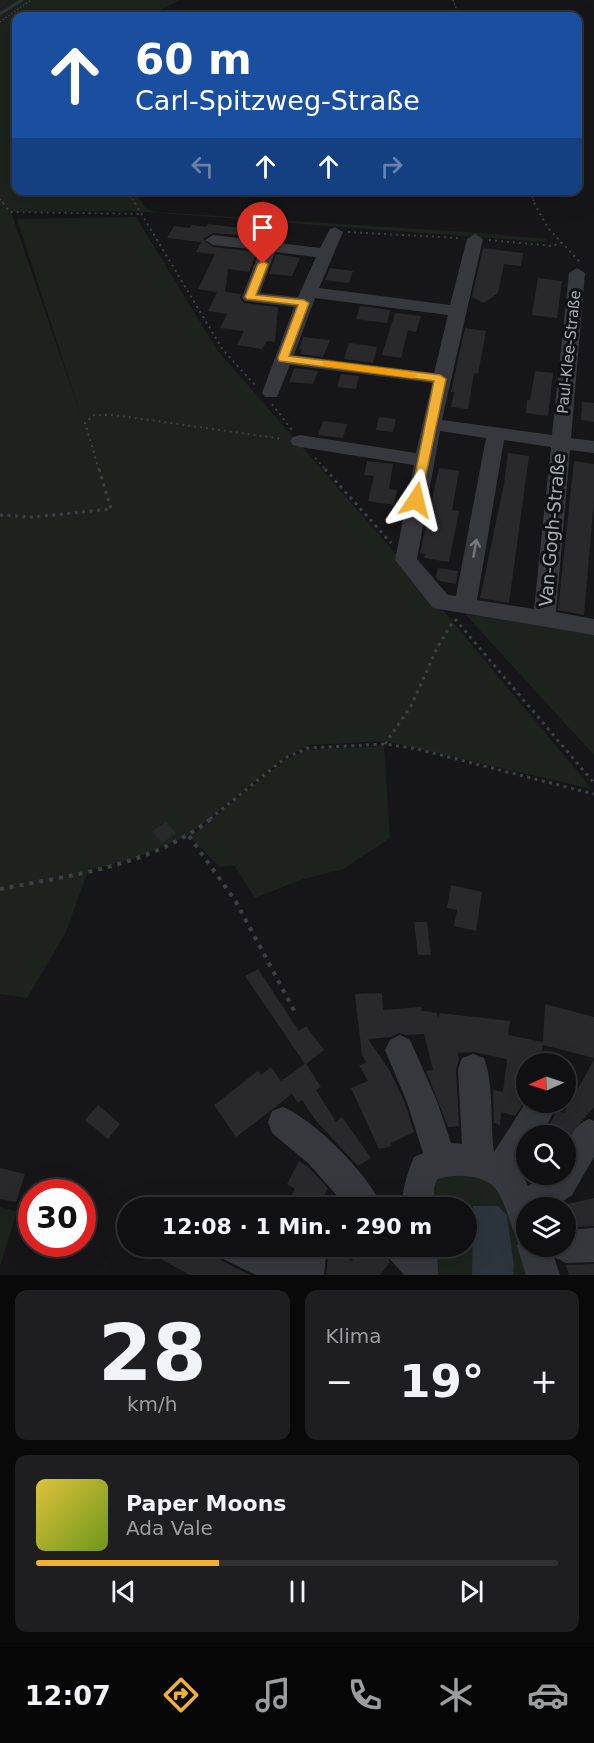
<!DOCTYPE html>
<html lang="de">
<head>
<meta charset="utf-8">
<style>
	body { margin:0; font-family:"DejaVu Sans",sans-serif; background:#1e1e20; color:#f1f3f6; height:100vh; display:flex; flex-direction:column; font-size:22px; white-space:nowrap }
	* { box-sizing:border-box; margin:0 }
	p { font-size:20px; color:#9c9d9f }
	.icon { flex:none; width:33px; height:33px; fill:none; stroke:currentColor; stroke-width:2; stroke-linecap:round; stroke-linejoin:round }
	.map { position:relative; height:1275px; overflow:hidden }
	.details { display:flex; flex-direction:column; gap:15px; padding:15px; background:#09090a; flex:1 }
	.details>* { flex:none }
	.guide { position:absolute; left:12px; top:12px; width:570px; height:183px; border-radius:12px; box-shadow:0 6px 24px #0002,0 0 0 2px #303032; background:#1a4fa0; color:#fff; overflow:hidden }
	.needle { width:39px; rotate:267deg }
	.buttons { position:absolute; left:516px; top:1053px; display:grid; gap:12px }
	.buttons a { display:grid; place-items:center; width:60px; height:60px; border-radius:50%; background:#101012; box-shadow:0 6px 24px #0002,0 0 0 2px #303032; font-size:30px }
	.speed { position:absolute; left:18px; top:1179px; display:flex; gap:12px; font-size:30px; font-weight:700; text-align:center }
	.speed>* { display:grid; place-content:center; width:78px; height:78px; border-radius:50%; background:#101012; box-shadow:0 6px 24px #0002,0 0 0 2px #303032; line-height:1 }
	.speed .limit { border:9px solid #d22; background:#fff; color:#111 }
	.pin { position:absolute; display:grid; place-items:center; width:51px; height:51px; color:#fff; margin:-62px -26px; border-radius:50% 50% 50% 0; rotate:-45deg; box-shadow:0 0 6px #0007 }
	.pin .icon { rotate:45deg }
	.me { position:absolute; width:66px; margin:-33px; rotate:10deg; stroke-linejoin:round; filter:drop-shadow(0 0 4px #0008) }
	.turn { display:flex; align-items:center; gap:21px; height:126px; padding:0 24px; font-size:27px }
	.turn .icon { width:78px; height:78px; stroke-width:2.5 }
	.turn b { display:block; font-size:42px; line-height:51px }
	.lanes { display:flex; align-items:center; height:57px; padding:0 24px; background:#0003; justify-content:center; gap:30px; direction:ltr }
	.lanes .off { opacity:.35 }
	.big { font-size:45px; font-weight:700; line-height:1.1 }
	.details .tile { flex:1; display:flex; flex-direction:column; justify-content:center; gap:9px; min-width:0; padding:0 21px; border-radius:12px; background:#1e1e20 }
	.details .dial { align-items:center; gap:0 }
	.dial b { font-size:78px; line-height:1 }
	.song { display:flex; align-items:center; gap:18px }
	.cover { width:72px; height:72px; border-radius:9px; background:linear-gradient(135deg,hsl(50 70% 55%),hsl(80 70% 35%)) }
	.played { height:6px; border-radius:3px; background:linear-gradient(90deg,#f2b134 35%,#303032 35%) }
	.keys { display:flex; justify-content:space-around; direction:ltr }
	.heat { display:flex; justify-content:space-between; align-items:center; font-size:33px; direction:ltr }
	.details .tiles { flex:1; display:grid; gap:15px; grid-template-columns:1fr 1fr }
	.tile:last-child { grid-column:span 2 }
	.trip { position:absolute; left:117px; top:1197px; width:360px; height:60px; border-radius:30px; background:#101012; box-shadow:0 6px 24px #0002,0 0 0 2px #303032; font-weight:700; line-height:60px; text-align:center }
	.tab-bar { display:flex; height:96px; justify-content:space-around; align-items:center; background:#060607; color:#9c9d9f }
	.tab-bar .icon { width:42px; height:42px }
	.tab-bar .active { color:#f2b134 }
	.tab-bar b { font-size:27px; color:#f1f3f6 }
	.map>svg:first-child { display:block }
	.green { fill:#1c231d }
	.water { fill:#2c353c }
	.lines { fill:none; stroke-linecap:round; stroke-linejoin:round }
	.stream { stroke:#2c353c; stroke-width:3 }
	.building { fill:#29292c }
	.path-far3 { stroke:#3d3f44; stroke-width:1.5; stroke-dasharray:1.5 2; stroke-linecap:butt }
	.path-far2 { stroke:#3d3f44; stroke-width:2; stroke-dasharray:2 4; stroke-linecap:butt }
	.path-far1 { stroke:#3d3f44; stroke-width:3; stroke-dasharray:3 4.5; stroke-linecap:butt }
	.path { stroke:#3d3f44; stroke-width:4; stroke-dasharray:4 6; stroke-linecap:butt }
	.minor { fill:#37383d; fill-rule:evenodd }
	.oneway { stroke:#757881 }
	.route { fill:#f2b134; stroke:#9d7322; stroke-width:1.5 }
	.slow { fill:#f59e0b }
	.labels { text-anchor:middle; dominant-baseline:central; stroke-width:6; stroke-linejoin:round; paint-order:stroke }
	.far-street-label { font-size:15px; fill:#a8adb8; stroke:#111113 }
	.street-label { font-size:18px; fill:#a8adb8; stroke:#111113 }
</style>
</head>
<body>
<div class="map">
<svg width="594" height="1275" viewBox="0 0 594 1275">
	<rect width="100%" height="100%" fill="#161618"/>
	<g class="green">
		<path d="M0,0h180l-33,16h-131v174l118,1 12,17 9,4 326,21 66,6 -3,3 -411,-31 -122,1 72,210 -66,-203 119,-2 81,133 185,211 190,228 -207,-48 -76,4 -25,13 -95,77 -54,23 -47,13 -23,63 -38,64 -27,-4z"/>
		<path d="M465,614l129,19v122z"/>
		<path d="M384,746l6,92 -47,31 -40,10 -48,19 -21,-33 -14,2 -30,-30 93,-76 23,-11z"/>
		<path d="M464,1169l36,17 10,21 22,68h-19l1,-9 -7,-50 -9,-10h-25l-1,69h-37l-4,-28 35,-1v-38h-37l7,-31z"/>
		<path d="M0,1207l17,4 -17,55z"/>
	</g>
	<path class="water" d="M473,1206h25l9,9 7,51 -1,9h-41z"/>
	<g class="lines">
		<path class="stream" d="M0,14l22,-14"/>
	</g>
	<g class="building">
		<path d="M208,224l42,5 -3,6 19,2 -53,-4 -10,6 10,8 44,5 -8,20 -21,-3 -3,23 16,2 -1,4 4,5 34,4 -3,35 -8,-1 -5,8 -25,-4 7,-14 -24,-3 7,-14 -19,-3 9,-19 -19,-3 17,-35 -19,-2 5,-10 -34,-4 7,-12 16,2 2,-3 14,2z"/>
		<path d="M483,248l40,5 -2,13 -17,-2 -6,29 -14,10 -12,-6z"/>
		<path d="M276,254l24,4 -8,18 -23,-2z"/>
		<path d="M330,268l23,3 -4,12 -24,-3z"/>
		<path d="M538,278l24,3 -5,37 -25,-3z"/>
		<path d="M360,306l30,4 -3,13 -31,-4z"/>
		<path d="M395,313l26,3 -5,16 -8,-2 -7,28 -19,-3z"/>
		<path d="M465,328l21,3 -8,43 -4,-1 -6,36 -17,-2 3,-15h-3z"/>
		<path d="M303,337l27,3 -7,17 -23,-3 2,-5h-3z"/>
		<path d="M349,343l28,4 -4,16 -29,-4z"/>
		<path d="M294,368l24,3 -5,13 -24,-2z"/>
		<path d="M535,371l18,2 -5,43 -22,-3 1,-13h3z"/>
		<path d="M341,374l18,2 -3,13 -19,-2z"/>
		<path d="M582,402l12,1v19l-13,-2z"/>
		<path d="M379,417l17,2 -3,13 -17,-2z"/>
		<path d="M323,421l24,3 -4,14 -25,-3z"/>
		<path d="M508,453l21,3 -20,147 -29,-5 24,-114z"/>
		<path d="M367,461l26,3 -4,25 8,1 -3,15 -26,-4 6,-25 -10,-1z"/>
		<path d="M574,461l20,3v36l-10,115 -26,-5z"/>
		<path d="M439,468l20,3 -7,39 7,1 -10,51 -25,-4 1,-4 -5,-1z"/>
		<path d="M438,568l20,3 -2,13 -17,-3 -3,-4z"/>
		<path d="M166,822l10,11 -14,10 -10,-12z"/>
		<path d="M451,885l31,7 -6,39 -22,-5 3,-16 -10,-2z"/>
		<path d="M414,922h13l4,33h-13z"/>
		<path d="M258,969l41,62 7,-5 18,24 -18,14 15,23 -5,3 20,32 6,-5 29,41 -13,8 -41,-44 -15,-22 -4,3 -6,-9 -56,43 -22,-32 44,-34 3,4 10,-8 10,14 24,-17 -60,-88z"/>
		<path d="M382,993l1,17 38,-3 1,4 15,2 1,5 2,-5 70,8 -2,14 35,7 2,-38 49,13v41l-51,-13 -2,19h-15v36l-11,16 -14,-4 -1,13 -6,-2 -1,-33 10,2 4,-33 -33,-7 -16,1 1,7 -3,9 3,57 -11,1 -22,-56 7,-1 -9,-36 -18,1 -7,-2 -8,4 -23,2 22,32 15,32 9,29 -23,11 1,3 -13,3 -28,-61 17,-7 -9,-16 7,-2 -4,-8 -7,-61z"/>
		<path d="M594,1060v47l-25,29h-25l13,-26 7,3z"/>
		<path d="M98,1105l22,19 -12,15 -23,-19z"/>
		<path d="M299,1161l10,7 19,20 -11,20h-33l11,-19 -8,-5z"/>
		<path d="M0,1168l25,6 -9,28 -16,-3z"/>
		<path d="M594,1198v28l-24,1 -4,-19 -3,-3z"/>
		<path d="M164,1246h30l56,29h-60l-31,-17z"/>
		<path d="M363,1246h20l7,16 -10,13h-54l3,-25 23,11z"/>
		<path d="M594,1264v11h-25l-3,-10z"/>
	</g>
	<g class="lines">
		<g class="path-far3">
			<path d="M453,0l6,16"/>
			<path d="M0,22l31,-22"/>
			<path d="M127,190l8,14"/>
			<path d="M529,190l6,14"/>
			<path d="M0,199l4,5"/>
		</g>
		<g class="path-far2">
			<path d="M3,203l7,9 130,2"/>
			<path d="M135,203l88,147 33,36"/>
			<path d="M534,203l14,25 31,33"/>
			<path d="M348,232l110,6"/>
			<path d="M489,240l63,6 11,-4"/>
			<path d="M272,404l20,26"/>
			<path d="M315,458l11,12"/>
			<path d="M99,470l-14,-47 9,-8h20l169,24"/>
		</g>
		<g class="path-far1">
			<path d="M325,469l66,74"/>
			<path d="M0,515l32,2 79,-8 -12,-40"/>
			<path d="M455,619l139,164"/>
			<path d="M385,744l26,-38 27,-60 16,-26"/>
			<path d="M210,819l75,-61 23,-10 77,-4 32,5 177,45"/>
		</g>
		<g class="path">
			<path d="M189,836l46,64 61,114"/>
			<path d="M0,889c73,-14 152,-23 212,-71"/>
		</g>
		<g class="minor">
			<path d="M335,227l8,5 -24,56 131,17 17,-66 8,-5 8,5 -41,181 110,15 17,-162 8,-5 8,5 -14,165 23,3v12l-24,-3 -14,162 38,7v16l-161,-27 -38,-48 19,-95 -114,-18 -7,-2 -3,-4 3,-4 7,-2 116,18 16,-70 -142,-18 -13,32h-12l-3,-4 32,-86 -50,-6 -2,-4 18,-47 -47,-5 -8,-5 8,-5 107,13 10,-19zM275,252l41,5 -18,40 -38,-4zM315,298l133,17 -14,58 -140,-18zM440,431l46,7 -30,158 -8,-1 -31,-36zM504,440l47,7 -17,162 -57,-9z"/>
			<path d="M400,1035l10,5 27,61 14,42 11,1 -4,-75 4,-11 11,-4 11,4c10,26 6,65 10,94l32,-50h33l-18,34h-15v22l-6,11 8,17 19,-12h19c0,-22 -1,-45 23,-55l5,2v36l-22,38 -19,13h-27v38h40v-16l28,-2v34l-28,1 -12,-6 6,18h-34l-9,-29 5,-11 -8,-3c-5,-13 -9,-28 -16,-40 -10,-18 -44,-19 -61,-13l-3,9v20h-32c0,-19 5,-34 12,-51l9,-4 -16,-51 -22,-52 5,-10z"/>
			<path d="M283,1107c32,13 87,69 100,101h-35l-40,-45 -36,-30 -4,-11 4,-11z"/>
			<path d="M217,1246h52l24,9 1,-9h33l-3,29h-68l-35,-17z"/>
			<path d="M385,1246h52l1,29h-34l-15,-17z"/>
		</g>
	</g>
	<defs><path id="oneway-shaft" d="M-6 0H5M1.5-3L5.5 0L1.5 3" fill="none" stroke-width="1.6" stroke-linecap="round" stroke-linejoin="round" transform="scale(1.5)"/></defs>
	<use class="oneway" href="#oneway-shaft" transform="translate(475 548) rotate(-80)"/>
	<path class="route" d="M263,261l5,3 -12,31 48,5 5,3 -20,53 151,19 6,4 -26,124h-9l-1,-3 24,-119 -155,-20 -1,-3 20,-53 -51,-6 -2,-2 13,-33z"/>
	<path class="slow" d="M327,361l85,11 6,3 -6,3 -89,-12v-4z"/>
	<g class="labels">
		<g class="far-street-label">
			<text transform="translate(569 352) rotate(-84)">Paul-Klee-Straße</text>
		</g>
		<g class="street-label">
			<text transform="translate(552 530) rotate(-85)">Van-Gogh-Straße</text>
		</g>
	</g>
</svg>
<div class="buttons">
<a><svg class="needle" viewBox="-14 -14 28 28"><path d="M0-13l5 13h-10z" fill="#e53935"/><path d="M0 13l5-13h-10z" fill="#9c9d9f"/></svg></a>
<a><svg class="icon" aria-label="search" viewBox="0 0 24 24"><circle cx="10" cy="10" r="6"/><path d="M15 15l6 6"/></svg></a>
<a><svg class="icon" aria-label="layers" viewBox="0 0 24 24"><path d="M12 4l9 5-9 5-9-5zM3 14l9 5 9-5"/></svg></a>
</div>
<div class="speed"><div class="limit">30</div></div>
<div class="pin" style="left:263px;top:264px;background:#d93025"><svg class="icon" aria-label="arrive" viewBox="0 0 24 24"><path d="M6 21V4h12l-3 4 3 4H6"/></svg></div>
<svg class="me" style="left:416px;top:500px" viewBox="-20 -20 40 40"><path d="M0-17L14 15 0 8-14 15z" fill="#f2b134" stroke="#fff" stroke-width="4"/></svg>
<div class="trip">12:08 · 1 Min. · 290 m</div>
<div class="guide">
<div class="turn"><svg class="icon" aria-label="ahead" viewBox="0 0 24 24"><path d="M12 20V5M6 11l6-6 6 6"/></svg><div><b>60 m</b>Carl-Spitzweg-Straße</div></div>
<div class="lanes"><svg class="icon off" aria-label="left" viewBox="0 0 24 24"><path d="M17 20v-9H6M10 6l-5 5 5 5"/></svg><svg class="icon" aria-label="ahead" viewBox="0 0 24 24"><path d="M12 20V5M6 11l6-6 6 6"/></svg><svg class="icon" aria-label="ahead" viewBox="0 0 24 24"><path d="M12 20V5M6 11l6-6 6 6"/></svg><svg class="icon off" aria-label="right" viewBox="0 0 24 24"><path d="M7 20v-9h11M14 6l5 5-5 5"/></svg></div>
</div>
</div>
<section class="details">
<div class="tiles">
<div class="tile dial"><b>28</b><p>km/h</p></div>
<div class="tile"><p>Klima</p>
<div class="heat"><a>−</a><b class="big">19°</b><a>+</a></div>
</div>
<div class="tile">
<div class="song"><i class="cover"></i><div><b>Paper Moons</b><p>Ada Vale</p></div></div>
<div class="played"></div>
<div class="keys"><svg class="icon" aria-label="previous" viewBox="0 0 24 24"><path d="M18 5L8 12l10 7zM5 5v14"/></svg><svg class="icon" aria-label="pause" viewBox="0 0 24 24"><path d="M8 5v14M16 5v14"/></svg><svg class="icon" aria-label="next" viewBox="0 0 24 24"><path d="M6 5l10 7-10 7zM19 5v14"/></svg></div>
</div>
</div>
</section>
<nav class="tab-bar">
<b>12:07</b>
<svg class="icon active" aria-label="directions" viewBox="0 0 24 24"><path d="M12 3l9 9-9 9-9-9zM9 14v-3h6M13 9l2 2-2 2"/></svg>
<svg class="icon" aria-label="music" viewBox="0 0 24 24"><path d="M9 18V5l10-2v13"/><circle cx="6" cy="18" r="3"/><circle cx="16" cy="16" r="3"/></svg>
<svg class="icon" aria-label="phone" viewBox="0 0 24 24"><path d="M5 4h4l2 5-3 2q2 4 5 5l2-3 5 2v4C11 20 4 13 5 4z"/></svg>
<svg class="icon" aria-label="climate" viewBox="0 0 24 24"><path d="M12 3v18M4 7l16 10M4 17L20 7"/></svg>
<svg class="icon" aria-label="car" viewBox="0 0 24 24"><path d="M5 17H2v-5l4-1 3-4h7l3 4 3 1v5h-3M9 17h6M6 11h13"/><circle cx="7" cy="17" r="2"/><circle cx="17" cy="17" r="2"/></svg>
</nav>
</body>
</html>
